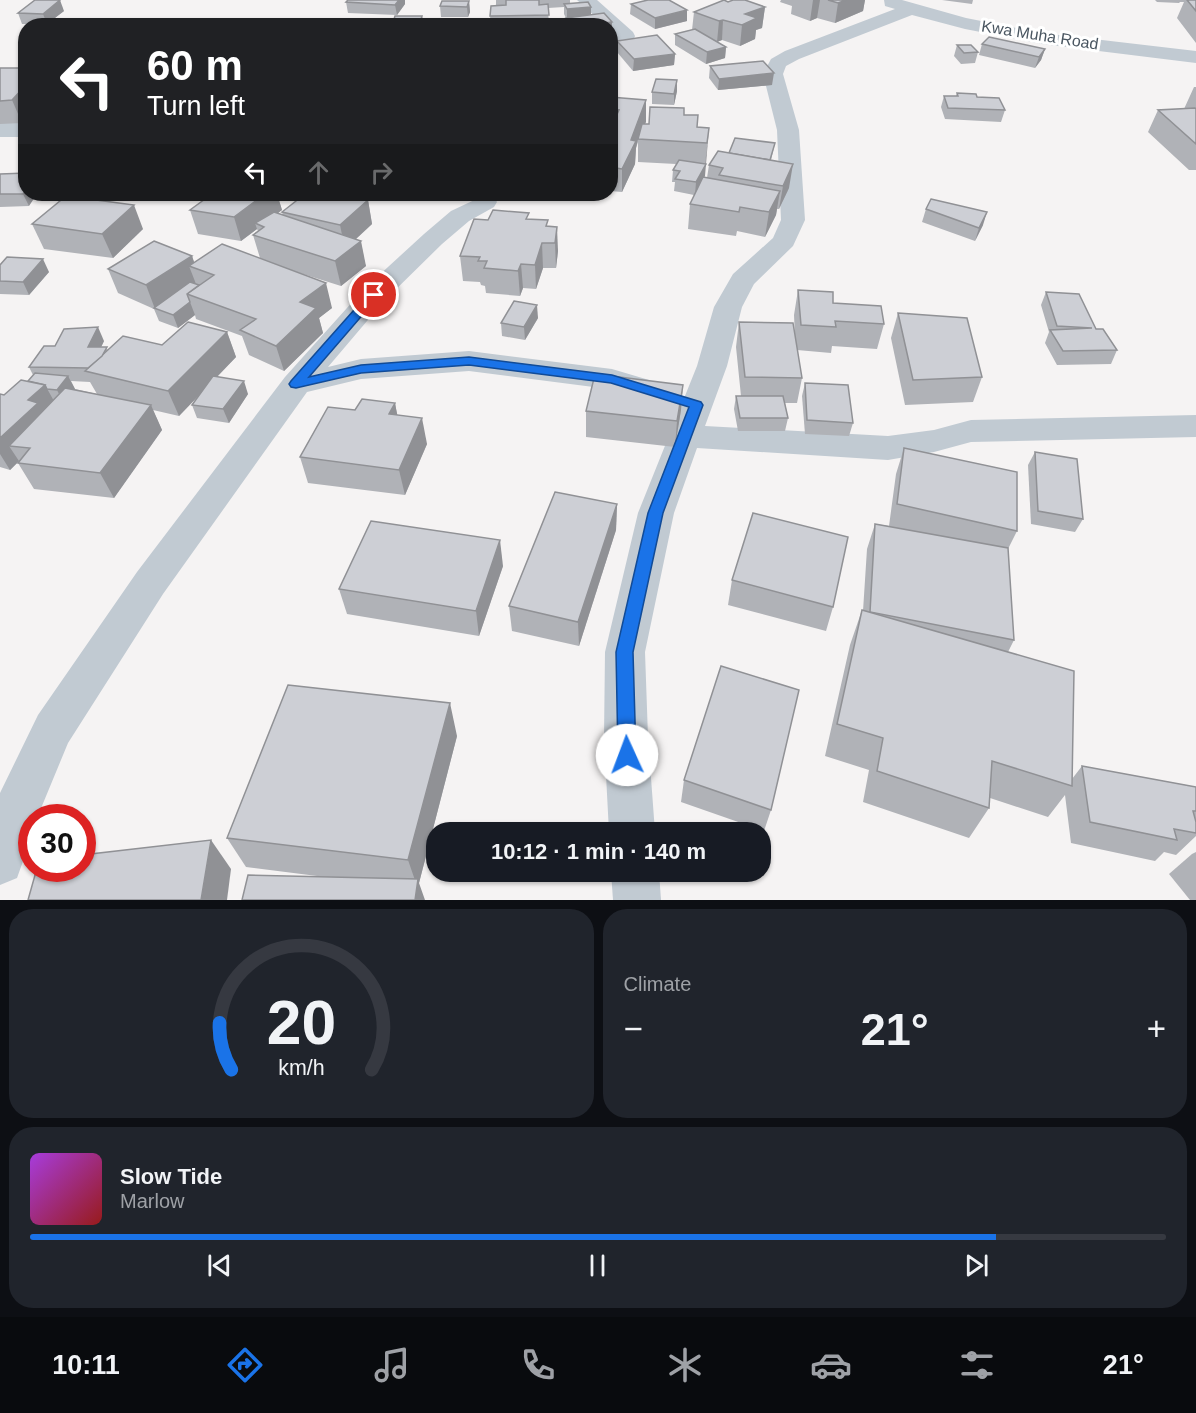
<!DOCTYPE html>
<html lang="en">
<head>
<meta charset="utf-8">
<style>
	body { margin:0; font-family:Arial,sans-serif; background:#20242c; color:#f1f3f6; height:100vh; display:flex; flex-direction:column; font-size:22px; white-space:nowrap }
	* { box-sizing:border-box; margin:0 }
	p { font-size:20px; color:#9ea1a6 }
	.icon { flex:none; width:33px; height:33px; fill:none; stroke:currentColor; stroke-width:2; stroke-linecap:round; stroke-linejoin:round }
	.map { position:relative; height:900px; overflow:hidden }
	.side { display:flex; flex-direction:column; gap:9px; padding:9px; background:#0d0f14; flex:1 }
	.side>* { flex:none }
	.top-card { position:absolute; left:18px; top:18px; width:600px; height:183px; border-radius:24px; box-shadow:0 2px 4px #0004; background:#202124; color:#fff; overflow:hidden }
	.speed { position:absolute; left:18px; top:804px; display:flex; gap:12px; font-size:30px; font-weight:700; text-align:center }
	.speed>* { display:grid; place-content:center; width:78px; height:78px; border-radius:50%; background:#171b24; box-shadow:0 2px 4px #0004; line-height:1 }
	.speed .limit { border:9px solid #d22; background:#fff; color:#111 }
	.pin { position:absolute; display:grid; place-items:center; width:51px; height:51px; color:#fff; margin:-26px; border:3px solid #fff; border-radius:50%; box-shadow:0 2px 6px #0007 }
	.me { position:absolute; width:66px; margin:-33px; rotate:358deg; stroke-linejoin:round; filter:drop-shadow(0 0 4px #0008) }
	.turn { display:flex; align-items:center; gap:21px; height:126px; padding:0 30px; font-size:27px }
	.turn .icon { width:78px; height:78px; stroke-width:2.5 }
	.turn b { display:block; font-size:42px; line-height:51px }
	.lanes { display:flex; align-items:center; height:57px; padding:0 30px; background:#0003; justify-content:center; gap:30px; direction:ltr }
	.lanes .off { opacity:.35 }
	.big { font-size:45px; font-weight:700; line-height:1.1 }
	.side .card { flex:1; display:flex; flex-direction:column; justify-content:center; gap:9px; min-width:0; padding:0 21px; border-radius:24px; background:#20242c }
	.side .dial { align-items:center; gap:0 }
	.dial svg { height:156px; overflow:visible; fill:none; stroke:#363941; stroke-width:7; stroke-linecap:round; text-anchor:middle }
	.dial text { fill:#f1f3f6; stroke:none }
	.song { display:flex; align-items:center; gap:18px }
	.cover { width:72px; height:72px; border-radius:9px; background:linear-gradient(135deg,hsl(280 70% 55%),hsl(0 70% 35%)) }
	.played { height:6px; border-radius:3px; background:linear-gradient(90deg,#1a73e8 85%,#363941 85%) }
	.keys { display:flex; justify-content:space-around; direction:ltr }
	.heat { display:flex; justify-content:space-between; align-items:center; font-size:33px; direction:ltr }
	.side .tiles { flex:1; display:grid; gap:9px; grid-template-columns:1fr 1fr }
	.card:last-child { grid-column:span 2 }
	.trip { position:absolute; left:426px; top:822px; width:345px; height:60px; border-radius:24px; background:#171b24; box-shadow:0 2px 4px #0004; font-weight:700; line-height:60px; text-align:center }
	.tabs { display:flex; height:96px; justify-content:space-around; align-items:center; background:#090b0e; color:#9ea1a6 }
	.tabs .icon { width:42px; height:42px }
	.tabs .on { color:#1a73e8 }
	.tabs b { font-size:27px; color:#f1f3f6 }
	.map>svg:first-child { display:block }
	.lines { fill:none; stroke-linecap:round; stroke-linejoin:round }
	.minor { fill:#c1cad2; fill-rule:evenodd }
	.wall { fill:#b0b2b7; fill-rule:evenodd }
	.shaded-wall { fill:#909195 }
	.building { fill:#cdcfd5; stroke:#909195; stroke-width:1.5 }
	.route { fill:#1a73e8; stroke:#114b97; stroke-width:1.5 }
	.labels { text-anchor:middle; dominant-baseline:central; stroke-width:6; stroke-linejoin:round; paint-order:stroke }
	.far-street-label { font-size:16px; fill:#4a5661; stroke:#fff }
</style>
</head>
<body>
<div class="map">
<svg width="1196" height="900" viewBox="0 0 1196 900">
	<rect width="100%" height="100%" fill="#f5f3f3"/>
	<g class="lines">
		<g class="minor">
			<path d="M577,0h20l36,32 2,4 -3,8 -22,4v-12h6l-6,-6v-4h-4z"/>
			<path d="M884,0h18l64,18 76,15 154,18v12l-154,-19 -77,-15 -53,-14 -113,44 -13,7 -3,8 16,56 6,90 -12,26 -39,38 -12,23 -15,59 -22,60 183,10 46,-6 37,-10 225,-5v22l-225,5 -37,10 -46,8 -191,-12 -23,65 -29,139 3,85 7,95h-46l-5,-95 1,-85 33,-139 59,-147 17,-59 19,-33 40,-36 8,-18 -4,-90 -14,-56 8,-15 14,-8 110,-42 -10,-3z"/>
			<rect x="0" y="123" width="26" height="14"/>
			<path d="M485,195l9,2 3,5 -3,5 -25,14 -27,23 -58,57 -56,66 33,-8 108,-8 143,18 37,11 4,7 -4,7 -11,3 -29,-8 -140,-18 -108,8 -54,13 -144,202 -95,149 -31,75h-5v18l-15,42 -17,7v-92l38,-78 99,-143 148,-195 79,-88 60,-55 27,-23z"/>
			<path d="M611,872h48l2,28h-48z"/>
		</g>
	</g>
	<g class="wall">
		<path d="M496,0h74v3l21,4v8l21,7v10l-2,1v-7h-44v-8l-2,-4v-7l-16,1 1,18h-58l-1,-10 6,-10z"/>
		<path d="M781,0h84l-2,11 -28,12 -18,-5 -7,3 -19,-7 1,-8 -12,-4z"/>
		<path d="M942,0h31l-1,4z"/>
		<path d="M1155,0h41v43l-19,-25 7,-16h-4l-1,1 -22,-1z"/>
		<path d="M469,1l1,11 -2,5h-27l-1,-11z"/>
		<path d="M346,2l59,2 -8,11 -49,-2z"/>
		<path d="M728,2l37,5 -3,21 -6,2 -1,9 -15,7 -18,-6 -5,2 9,5 -1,11 -19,6 -31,-19v-11l17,-4 2,-18z"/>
		<path d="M631,4l56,17 -32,8 -25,-15z"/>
		<path d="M64,11l-17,13h-25l-4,-11z"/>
		<path d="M617,41l58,13 -1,11 -41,6 -16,-19z"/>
		<path d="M982,44l63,5 -4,11 -6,8 -56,-13z"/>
		<path d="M957,45l21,7 -3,11 -14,1 -7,-8z"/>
		<path d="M710,66l62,19 -54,5 -9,-12z"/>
		<path d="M0,68h26v51l-4,4 -22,1z"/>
		<path d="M677,80v11l-3,14 -22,-1v-12z"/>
		<path d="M1194,87h2v83h-7l-41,-38 10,-22 26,-1z"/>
		<path d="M957,93l20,4 28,13 -4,12 -56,-3 -4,-12 3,-11h12z"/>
		<path d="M610,97l36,3 -1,24h4l35,-9 13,12 12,1 -5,49 3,1 2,-13 20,-12 46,-10 -4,17 18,28 -10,21h-2l-1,6 -11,22 -28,-6 -1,5 -48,-7 2,-25 4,-9 -20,-4 1,-9h-3l1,-12 3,-6 -38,-2v-20l-2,6 -1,16 -13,28 -12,-1z"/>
		<path d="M26,173l3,33 -29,1v-33z"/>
		<path d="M212,194h65l5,16 -5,3 6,3 -1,-4 23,-18h62l5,30 -17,16 11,26 -25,20 -54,-17 45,39 -13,10 4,15 -39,38 -35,-16 -7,-19 -46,-17 -1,-4 -17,13 -19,-7 -5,-12 -36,-16 -10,-24 84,-13 2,6 66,-4 -7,-23 5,-4 -1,-2 -16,12 -43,-7 -8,-24z"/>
		<path d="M926,209l57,16 -8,16 -53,-19z"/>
		<path d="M529,219l19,7 10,25 -2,17h-13l-7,21 -13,-1 -3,8 -34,-3 -1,-7 -4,-1 -1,-3 -17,-1 -3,-25 28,-36z"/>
		<path d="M32,224l111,5 -30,29 -69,-9z"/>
		<path d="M0,265l49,7 -20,23 -29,-1z"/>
		<path d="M798,290l86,34 -7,25 -45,-3 -1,7 -34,-3 5,28 -5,25h-12l3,15 -3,13h-47l-4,-22 2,-13h5l-5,-49 3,-25 56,16 -1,-23z"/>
		<path d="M1046,292l50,37 21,21 -6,14 -54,1 -12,-22 4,-11 -8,-27z"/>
		<path d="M898,313l84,64 -9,25 -68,3 -14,-67z"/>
		<path d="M538,318l-13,22 -23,-4 -1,-13z"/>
		<path d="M227,332l9,25 -19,20 31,17 -19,29 -32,-5 -5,-13 6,-9 -19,20 -26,-6 9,20 -48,68 -80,-9 -16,-26 1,-2 -9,9 -10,-3v-73l4,1 24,-14 5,-6 -4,-8 26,-21 49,-5 -3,6 8,3 53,-5zM71,381l19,1 7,12 -22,-5z"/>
		<path d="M805,383l48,40 -4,13 -44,-2 -3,-38z"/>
		<path d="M395,403l2,12 30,29 -22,51 -97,-12 -8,-26 55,-47z"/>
		<path d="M681,410l-6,37 -89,-10v-26z"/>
		<path d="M904,448l113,83 -9,18 6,91 -6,12 64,127 10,-13 114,21v49l-20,19 -12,-3 -9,9 -84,-18 -6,-48 -17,22 -58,-19 -1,10 -20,30 -106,-36 6,-32 -44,-14 25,-111 12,-35 1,1 4,-62 8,-25 14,2 7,-52z"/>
		<path d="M1035,452l48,67 -8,13 -44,-8 -3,-59z"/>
		<path d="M617,504l-1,26 -37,116 -67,-15 -3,-25z"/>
		<path d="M503,566l-24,70 -132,-22 -8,-25z"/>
		<path d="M732,580l101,27 -7,24 -98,-26z"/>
		<path d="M457,736l-38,147 -94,-6 -79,-10 -19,-29z"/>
		<path d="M684,780l87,30 -7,21 -83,-29z"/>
		<path d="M1196,852v48h-6l-21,-26 23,-20z"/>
	</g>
	<g class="shaded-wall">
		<path d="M60,0l4,11 -17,13 -4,-10z"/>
		<path d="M399,0h6v4l-8,11 -2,-10z"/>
		<path d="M812,0h8l-3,18 -7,3 3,-21z"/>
		<path d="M846,0h19l-2,11 -28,12 3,-20z"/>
		<path d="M469,1l1,11 -2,5 -1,-10z"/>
		<path d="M591,7v11l-24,2v-11z"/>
		<path d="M765,7l-3,21 -6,2 -1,9 -15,7 2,-21 3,-11z"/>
		<path d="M687,10v11l-32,8v-11z"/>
		<path d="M422,16l2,10h-5z"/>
		<path d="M723,20l-1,20 -5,2 2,-21z"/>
		<path d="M612,22v10l-2,1v-7h-29z"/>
		<path d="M726,47l-1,11 -19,6 1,-12z"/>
		<path d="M1045,49l-4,11 -6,8 4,-11z"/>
		<path d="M675,54l-1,11 -41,6 1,-12z"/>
		<path d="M774,73l-2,12 -54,5 1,-11z"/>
		<path d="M677,80v11l-3,14v-11z"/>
		<path d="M26,85v34l-4,4 -10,-23z"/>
		<path d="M646,100v22l-7,17h-1l-2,9 -1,16 -13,28v-23l9,-29z"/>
		<path d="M709,128l-4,48 -10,19 1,-13 9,-17z"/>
		<path d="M793,164l-4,24 -10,21 4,-23z"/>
		<path d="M26,190v4h11l-8,12 -6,-12z"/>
		<path d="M780,191l-4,24 -11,22 4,-25z"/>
		<path d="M265,194h12l5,16 -20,16 -7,-3 2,6 -16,12 -7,-24z"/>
		<path d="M358,194h9l5,30 -27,25 -5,-24 14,-28z"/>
		<path d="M134,205l9,24 -30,29 -11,-24z"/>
		<path d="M987,212l-4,13 -8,16 4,-13z"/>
		<path d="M557,227l1,24 -2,17 -1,-25z"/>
		<path d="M361,241l5,25 -25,20 -6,-25z"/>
		<path d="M542,243l1,25 -7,21 -1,-24z"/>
		<path d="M192,256l4,12 -7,-2 7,18 -41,25 -9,-24z"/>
		<path d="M43,259l6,13 -20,23 -6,-13z"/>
		<path d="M521,264l2,24 -3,8 -2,-25z"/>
		<path d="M326,283l6,25 -13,10 4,15 -39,38 -8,-25 24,-44z"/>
		<path d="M190,302l5,13 -17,13 -5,-13z"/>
		<path d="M537,305l1,13 -13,22 -1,-13z"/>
		<path d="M98,327l6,14 -9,19 -7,-13z"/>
		<path d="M227,332l9,25 -57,59 -11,-25z"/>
		<path d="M68,376l7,13 -11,15 -7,-14z"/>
		<path d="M244,381l4,13 -19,29 -6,-14z"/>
		<path d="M45,385l14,25 -29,38 -21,-2 10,15 -9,9 -10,-16v-16l28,-38z"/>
		<path d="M683,385l-2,25 -6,37 2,-26z"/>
		<path d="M395,403l5,26 -11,-15z"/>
		<path d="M151,405l11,25 -48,68 -14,-25z"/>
		<path d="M422,418l5,26 -22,51 -6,-25z"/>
		<path d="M617,504l-1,26 -37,116 -1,-24z"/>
		<path d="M500,540l3,26 -24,70 -3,-25z"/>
		<path d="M450,703l7,33 -38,147 6,17h-10l2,-14 -9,-26z"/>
		<path d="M211,840l20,29 -4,31h-26z"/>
	</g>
	<g class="building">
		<path d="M35,0h25l-17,14 -25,-1z"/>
		<path d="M348,0h51l-4,5 -49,-3z"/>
		<path d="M506,0h33v5l9,-1 1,11 -59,1 1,-10 15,-1z"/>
		<path d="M648,0h21l18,10 -32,8 -24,-14z"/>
		<path d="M724,0l4,2 5,-2h12l20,7 -20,7 12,4 -15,7 -19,-5 -4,1 -25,-9z"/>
		<path d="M828,0h18l-8,3z"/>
		<path d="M1187,0h9v11z"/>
		<path d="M442,1h27l-2,6 -27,-1z"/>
		<path d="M588,2l3,5 -24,2 -3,-5z"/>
		<path d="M604,13l8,9 -31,4h-9l-6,-8z"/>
		<path d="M395,16h27l-3,10h-27z"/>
		<path d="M695,29l31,18 -19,5 -32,-18z"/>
		<path d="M657,35l18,19 -41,5 -17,-18z"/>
		<path d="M989,37l56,12 -6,8 -57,-13z"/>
		<path d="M957,45h14l7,7 -14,1z"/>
		<path d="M763,61l11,12 -55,6 -9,-13z"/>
		<path d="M0,68h26v17l-14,15 -12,1z"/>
		<path d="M656,79l21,1 -3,14 -22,-2z"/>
		<path d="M957,93l19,1 1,3 22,1 6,12 -57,-2 -4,-12h14z"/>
		<path d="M610,97l36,3 -15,40 5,1 -14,28 -12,-2v-37l9,-20 -9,-1z"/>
		<path d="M650,107l34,1v7h14l-1,12 12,1 -2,15 -69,-4 4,-15h7z"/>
		<path d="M1195,108l1,1v35l-38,-34z"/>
		<path d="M735,138l40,5 -5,17 -41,-7z"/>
		<path d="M718,151l75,13 -10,22 -64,-11 4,-7 -14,-3z"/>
		<path d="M679,160l27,4 -10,18 -21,-3 5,-8 -7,-1z"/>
		<path d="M26,173v17l-3,4h-23v-20z"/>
		<path d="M703,177l77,14 -11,21 -29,-5 -1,5 -49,-8z"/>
		<path d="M212,194h53l-31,23 -44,-7z"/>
		<path d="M305,194h53l-4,3 14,3 -28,25 -58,-13z"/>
		<path d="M66,196l68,9 -32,29 -70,-10z"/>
		<path d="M931,199l56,13 -8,16 -53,-19z"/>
		<path d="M493,210l36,3 -3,6 22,1 -2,6 11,1 -2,16h-13l-7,22 -14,-1 -3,7 -34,-3 3,-7h-9l2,-4 -20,-1 14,-37 14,1z"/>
		<path d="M274,212l87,29 -26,20 -82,-26 11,-8 -9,-4z"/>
		<path d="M154,241l38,15 -46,29 -38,-16z"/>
		<path d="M222,244l104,39 -26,19 16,6 -40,38 -36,-16 16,-11 -69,-25 27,-19 -25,-9z"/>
		<path d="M7,257l36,2 -20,23 -23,-1v-16z"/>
		<path d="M190,282l9,3 -12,9 3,8 -17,13 -19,-7z"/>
		<path d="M798,290l35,2v11l48,3 3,18 -49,-3 1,6 -35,-2z"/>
		<path d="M1046,292l33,2 17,35h7l14,21 -54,1 -13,-21 42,-2 -35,-2z"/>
		<path d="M514,301l23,4 -13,22 -23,-4z"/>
		<path d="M898,313l69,5 15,59 -69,3z"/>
		<path d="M188,322l39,10 -59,59 -83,-20 38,-35 39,9z"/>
		<path d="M739,322l54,1 9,55 -57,-1z"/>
		<path d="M98,327l-10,20h19l-5,9 -14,12 -59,-1 15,-21h11l9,-17z"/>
		<path d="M35,373l33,3 -11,14 -10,-1 -2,-4 -17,-4z"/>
		<path d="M595,374l88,11 -6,36 -91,-10z"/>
		<path d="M213,376l31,5 -21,28 -31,-4z"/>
		<path d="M21,380l24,5 -17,15 10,3 -38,35v-44l4,1z"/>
		<path d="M805,383l43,2 5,38 -46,-3z"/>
		<path d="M65,388l86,17 -51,68 -82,-10 12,-15 -21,-2z"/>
		<path d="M736,396h47l5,22h-48z"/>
		<path d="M362,399l33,4 -6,11 33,4 -23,52 -99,-13 28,-50 27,3z"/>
		<path d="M904,448l113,24v59l-120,-27z"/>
		<path d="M1035,452l42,7 6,60 -45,-8z"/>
		<path d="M555,492l62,12 -39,118 -69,-16z"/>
		<path d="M753,513l95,24 -15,70 -101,-27z"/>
		<path d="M371,521l129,19 -24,71 -137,-22z"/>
		<path d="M875,524l133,24 6,92 -144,-28z"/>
		<path d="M862,610l212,61 -2,115 -80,-25 -3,47 -112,-37 6,-33 -46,-14z"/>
		<path d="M721,666l78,24 -28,120 -87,-30z"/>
		<path d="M288,685l162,18 -42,157 -181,-22z"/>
		<path d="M1082,766l114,21v24h-3l3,11v11l-22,-4 3,11 -87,-18z"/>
		<path d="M211,840l-10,60h-173l9,-32h45v-13z"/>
		<path d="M248,875l170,4 -3,21h-173z"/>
	</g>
	<path class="route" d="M374,291l4,1v5l-69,80 52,-12 108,-8 143,18 89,27 2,3 -40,108 -30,139 3,103 -3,6 -6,2 -7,-2 -2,-6 -2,-103 32,-139 41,-106 -78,-24 -142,-18 -108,8 -65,15 -5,-1 -2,-3 2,-3 79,-89z"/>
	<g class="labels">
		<g class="far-street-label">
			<text transform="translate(1040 35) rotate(9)">Kwa Muha Road</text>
		</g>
	</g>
</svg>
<div class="speed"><div class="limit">30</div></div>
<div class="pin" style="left:374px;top:295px;background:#d93025"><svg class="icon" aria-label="arrive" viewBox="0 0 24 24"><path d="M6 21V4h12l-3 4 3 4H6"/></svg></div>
<svg class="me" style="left:627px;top:755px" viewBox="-20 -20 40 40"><circle r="19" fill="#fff"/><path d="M0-13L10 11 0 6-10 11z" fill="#1a73e8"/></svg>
<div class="trip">10:12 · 1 min · 140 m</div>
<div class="top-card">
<div class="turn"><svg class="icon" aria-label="left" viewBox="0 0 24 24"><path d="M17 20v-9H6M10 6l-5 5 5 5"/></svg><div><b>60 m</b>Turn left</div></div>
<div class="lanes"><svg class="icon" aria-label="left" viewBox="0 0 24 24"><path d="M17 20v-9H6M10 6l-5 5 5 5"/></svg><svg class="icon off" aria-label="ahead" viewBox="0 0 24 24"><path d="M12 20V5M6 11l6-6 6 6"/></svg><svg class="icon off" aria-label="right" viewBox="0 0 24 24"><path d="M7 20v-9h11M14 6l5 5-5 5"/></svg></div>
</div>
</div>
<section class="side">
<div class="tiles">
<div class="card dial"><svg viewBox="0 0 100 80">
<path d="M14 69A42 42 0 1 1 86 69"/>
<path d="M14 69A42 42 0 0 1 8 45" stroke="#1a73e8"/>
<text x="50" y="56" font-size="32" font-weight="700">20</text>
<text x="50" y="72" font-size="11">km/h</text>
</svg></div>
<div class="card"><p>Climate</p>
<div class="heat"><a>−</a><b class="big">21°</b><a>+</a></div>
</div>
<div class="card">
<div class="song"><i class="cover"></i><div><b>Slow Tide</b><p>Marlow</p></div></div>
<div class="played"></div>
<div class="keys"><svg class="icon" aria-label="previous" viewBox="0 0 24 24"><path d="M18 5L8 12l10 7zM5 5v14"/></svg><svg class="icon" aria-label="pause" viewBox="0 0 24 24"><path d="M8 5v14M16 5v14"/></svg><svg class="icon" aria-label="next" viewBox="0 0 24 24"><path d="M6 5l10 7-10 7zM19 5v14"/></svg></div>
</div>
</div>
</section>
<nav class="tabs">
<b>10:11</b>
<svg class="icon on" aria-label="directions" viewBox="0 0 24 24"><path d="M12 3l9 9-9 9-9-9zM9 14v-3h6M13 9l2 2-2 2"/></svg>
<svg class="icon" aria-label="music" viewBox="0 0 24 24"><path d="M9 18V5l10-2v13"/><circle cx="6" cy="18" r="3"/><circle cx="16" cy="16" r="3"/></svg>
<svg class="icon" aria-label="phone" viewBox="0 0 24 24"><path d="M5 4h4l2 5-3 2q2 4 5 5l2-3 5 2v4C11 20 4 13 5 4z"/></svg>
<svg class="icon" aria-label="climate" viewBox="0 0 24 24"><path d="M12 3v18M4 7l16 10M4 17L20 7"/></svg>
<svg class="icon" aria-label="car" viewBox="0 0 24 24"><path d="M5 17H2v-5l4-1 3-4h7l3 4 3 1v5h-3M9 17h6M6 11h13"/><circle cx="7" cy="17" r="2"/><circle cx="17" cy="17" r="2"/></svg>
<svg class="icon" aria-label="filters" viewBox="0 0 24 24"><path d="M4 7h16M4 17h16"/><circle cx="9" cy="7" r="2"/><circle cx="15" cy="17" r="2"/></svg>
<b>21°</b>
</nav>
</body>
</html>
